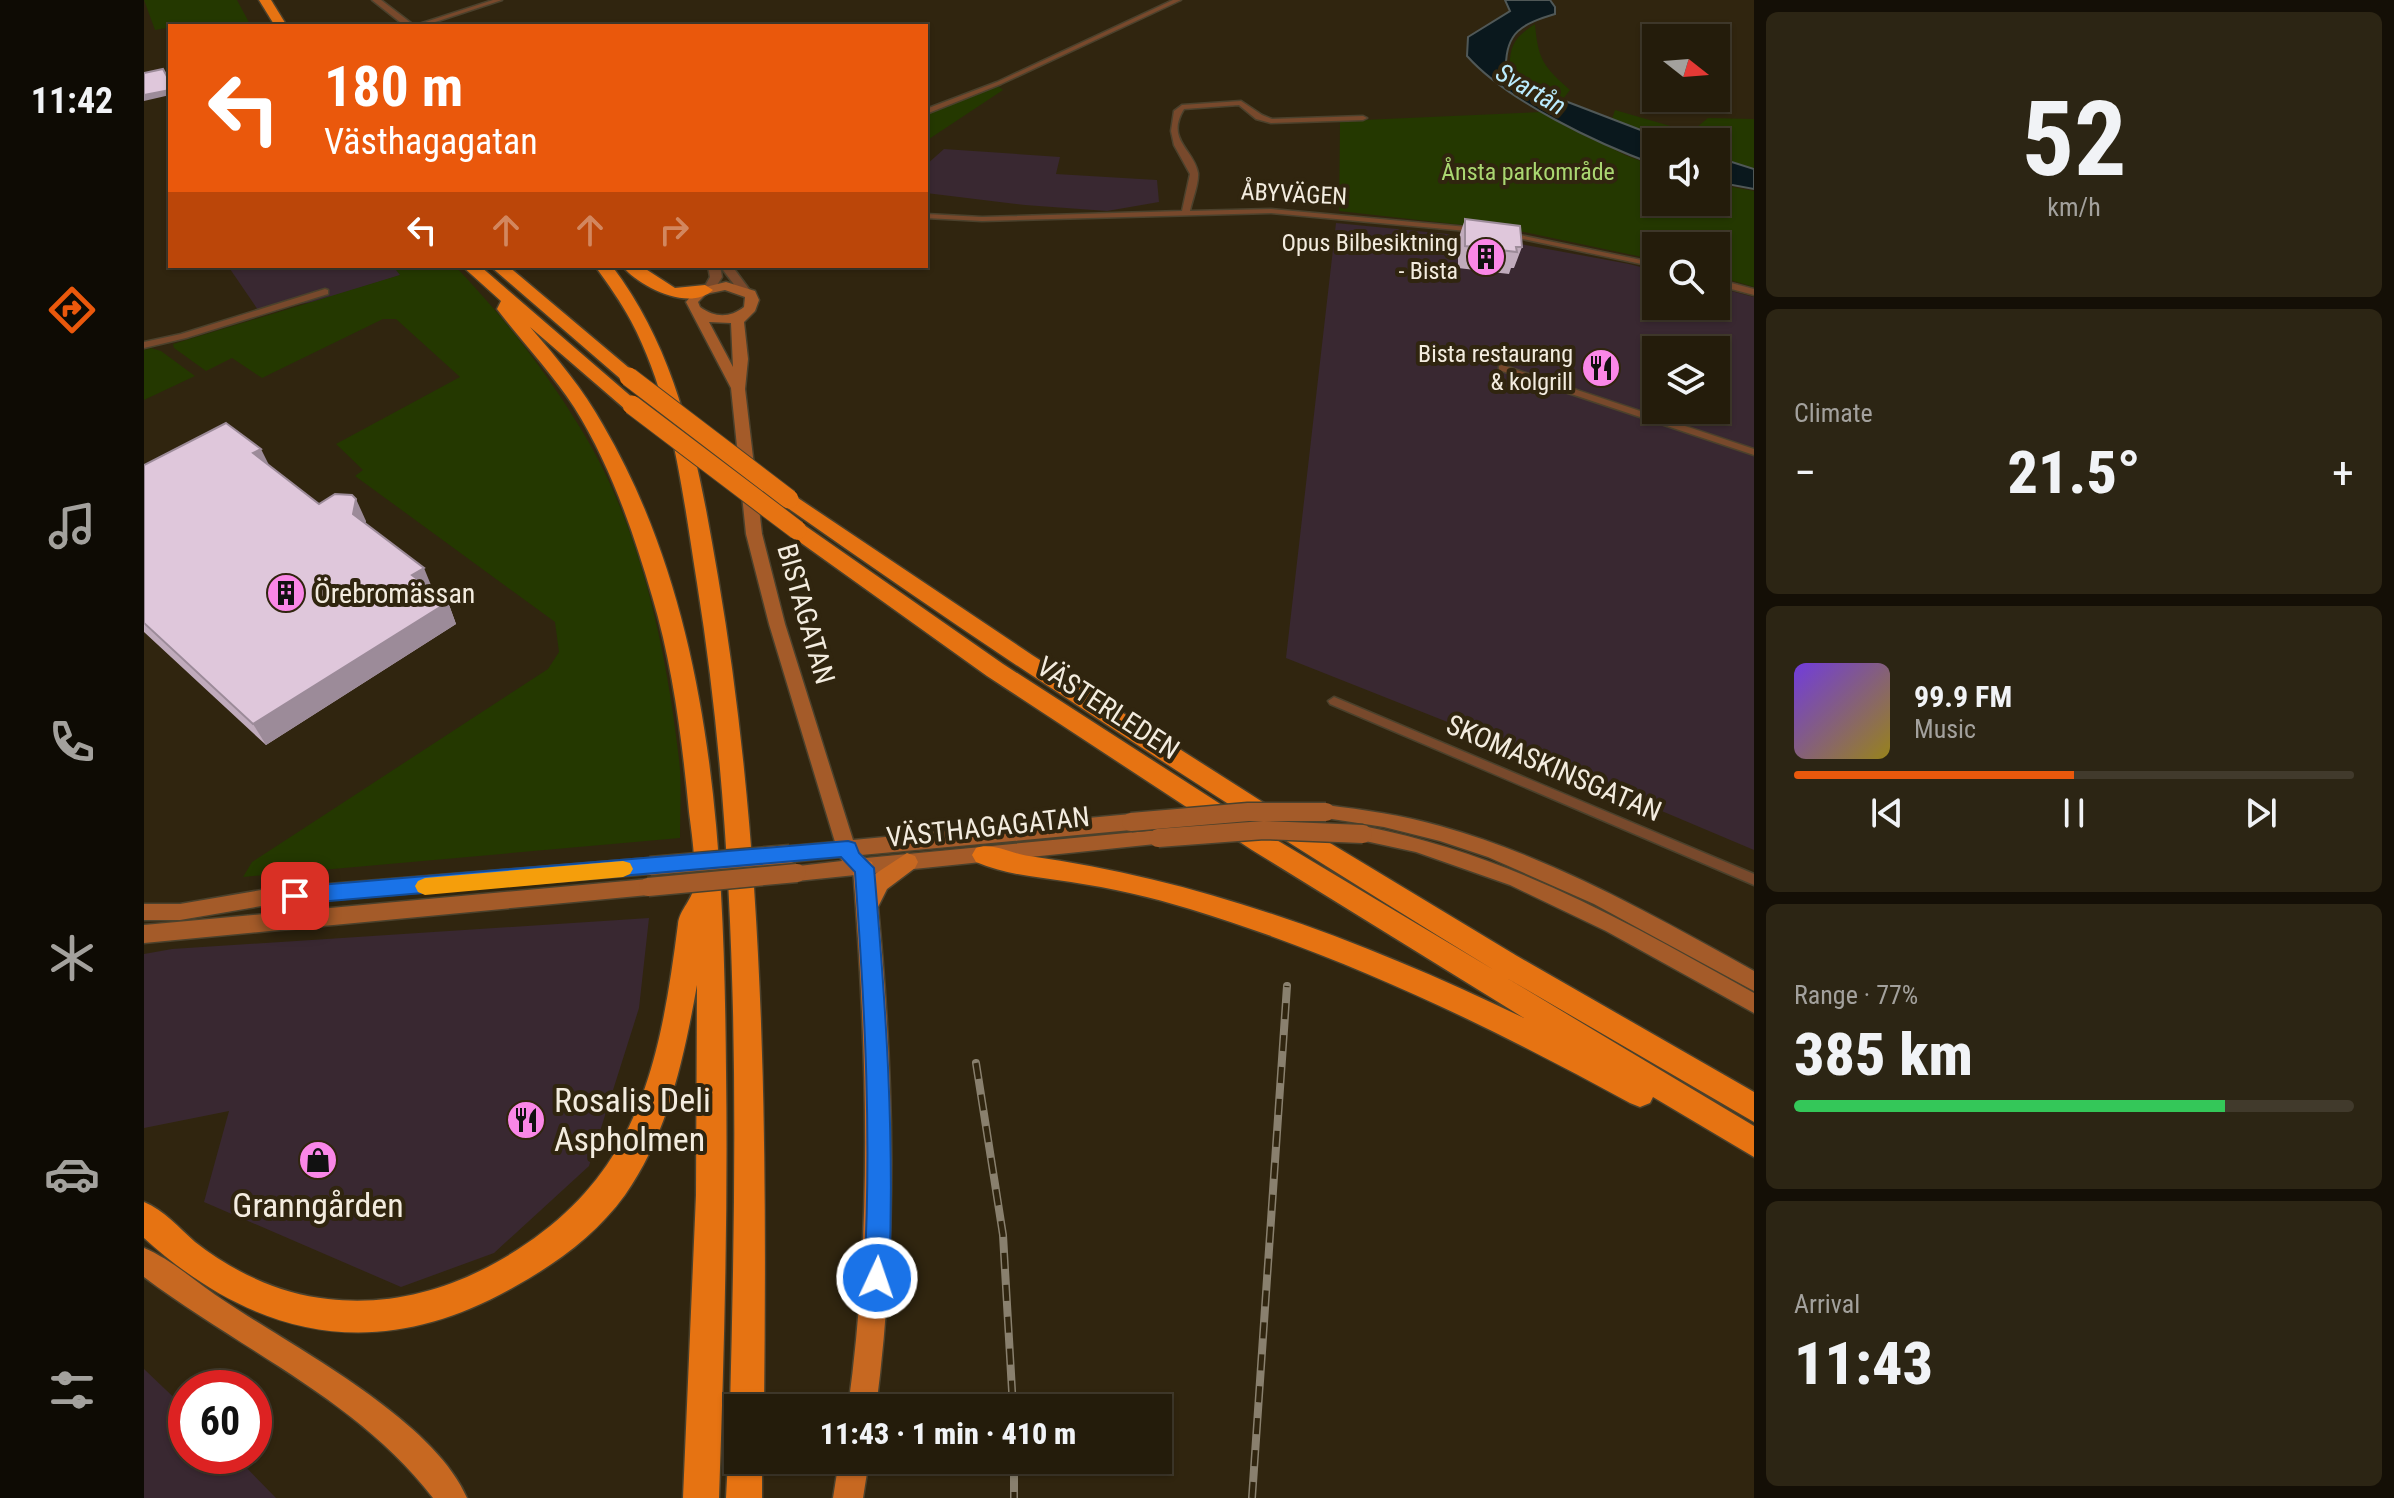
<!DOCTYPE html>
<html lang="en">
<head>
<meta charset="utf-8">
<style>
	body { margin:0; font-family:"Roboto Condensed",sans-serif; background:#2c2514; color:#f1f3f6; height:100vh; display:flex; flex-direction:column; font-size:30px; white-space:nowrap }
	* { box-sizing:border-box; margin:0 }
	p { font-size:26px; color:#a3a19d }
	.icon { flex:none; width:44px; height:44px; fill:none; stroke:currentColor; stroke-width:2; stroke-linecap:round; stroke-linejoin:round }
	.map { position:relative; flex:1; overflow:hidden }
	.drawer { display:flex; flex-direction:column; gap:12px; padding:12px; background:#140f06; width:640px }
	.drawer>* { flex:none }
	.banner { position:absolute; left:24px; top:24px; width:760px; height:244px; border-radius:0px; box-shadow:0 2px 6px #0004,0 0 0 2px #413a2c; background:#ea580c; color:#fff; overflow:hidden }
	.needle { width:52px; rotate:107deg }
	.buttons { position:absolute; left:1498px; top:24px; display:grid; gap:16px }
	.buttons a { display:grid; place-items:center; width:88px; height:88px; border-radius:0px; background:#241c0b; box-shadow:0 2px 6px #0004,0 0 0 2px #413a2c; font-size:40px }
	.speed { position:absolute; left:24px; top:1370px; display:flex; gap:16px; font-size:40px; font-weight:700; text-align:center }
	.speed>* { display:grid; place-content:center; width:104px; height:104px; border-radius:50%; background:#241c0b; box-shadow:0 2px 6px #0004,0 0 0 2px #413a2c; line-height:1 }
	.speed .limit { border:12px solid #d22; background:#fff; color:#111 }
	.pin { position:absolute; display:grid; place-items:center; width:68px; height:68px; color:#fff; margin:-34px; border-radius:16px; box-shadow:0 4px 12px #0006 }
	.me { position:absolute; width:88px; margin:-44px; rotate:3deg; stroke-linejoin:round; filter:drop-shadow(0 0 6px #0008) }
	.turn { display:flex; align-items:center; gap:28px; height:168px; padding:0 24px; font-size:36px }
	.turn .icon { width:104px; height:104px; stroke-width:2.5 }
	.turn b { display:block; font-size:56px; line-height:68px }
	.lanes { display:flex; align-items:center; height:76px; padding:0 24px; background:#0003; justify-content:center; gap:40px; direction:ltr }
	.lanes .off { opacity:.35 }
	.big { font-size:60px; font-weight:800; line-height:1.1 }
	.drawer .widget { flex:1; display:flex; flex-direction:column; justify-content:center; gap:12px; min-width:0; padding:0 28px; border-radius:12px; background:#2c2514 }
	.drawer .dial { align-items:center; gap:0 }
	.dial b { font-size:104px; line-height:1 }
	.song { display:flex; align-items:center; gap:24px }
	.cover { width:96px; height:96px; border-radius:12px; background:linear-gradient(135deg,hsl(260 70% 55%),hsl(50 70% 35%)) }
	.played { height:8px; border-radius:4px; background:linear-gradient(90deg,#ea580c 50%,#413a2c 50%) }
	.keys { display:flex; justify-content:space-around; direction:ltr }
	.heat { display:flex; justify-content:space-between; align-items:center; font-size:44px; direction:ltr }
	.charge { height:12px; border-radius:6px; background:linear-gradient(90deg,#34c759 77%,#413a2c 0) }
	.trip { position:absolute; left:580px; top:1394px; width:448px; height:80px; border-radius:0px; background:#241c0b; box-shadow:0 2px 6px #0004,0 0 0 2px #413a2c; font-weight:800; line-height:80px; text-align:center }
	main { display:flex; flex:1; min-height:0 }
	.dock { display:flex; flex-direction:column; width:144px; justify-content:space-around; align-items:center; background:#0e0b04; color:#a3a19d }
	.dock .icon { width:56px; height:56px }
	.dock .selected { color:#ea580c }
	.dock b { font-size:36px; color:#f1f3f6 }
	.map>svg:first-child { display:block }
	.commercial { fill:#392831; fill-rule:evenodd }
	.green { fill:#243800 }
	.water { fill:#0a181d; stroke:#505857; stroke-width:2 }
	.lines { fill:none; stroke-linecap:round; stroke-linejoin:round }
	.minor-casing { stroke:#4b412c; stroke-width:3 }
	.tertiary-casing { stroke:#4b412c; stroke-width:3 }
	.secondary-casing { stroke:#4b412c; stroke-width:3 }
	.primary-casing { stroke:#4b412c; stroke-width:3 }
	.motorway-casing { stroke:#4b412c; stroke-width:3 }
	.minor { fill:#78492c; fill-rule:evenodd }
	.tertiary { fill:#78492c; fill-rule:evenodd }
	.secondary { fill:#a45b29; fill-rule:evenodd }
	.primary { fill:#c76821; fill-rule:evenodd }
	.motorway { fill:#e67312; fill-rule:evenodd }
	.rail-casing { stroke:#89806e; stroke-width:8 }
	.rail { stroke:#30250f; stroke-width:5; stroke-dasharray:16; stroke-linecap:butt }
	.secondary-bridge-casing { stroke:#4b412c; stroke-width:21; stroke-linecap:butt }
	.motorway-bridge-casing { stroke:#4b412c; stroke-width:21; stroke-linecap:butt }
	.secondary-bridge { stroke:#a45b29; stroke-width:18 }
	.motorway-bridge { stroke:#e67312; stroke-width:19 }
	.wall { fill:#c0abbc }
	.shaded-wall { fill:#9c8b99 }
	.building { fill:#dfc7db; stroke:#9c8b99; stroke-width:2 }
	.route { fill:#1a73e8; stroke:#114b97; stroke-width:2 }
	.slow { fill:#f59e0b }
	.labels { text-anchor:middle; dominant-baseline:central; stroke-width:8; stroke-linejoin:round; paint-order:stroke }
	.far-park-label { font-size:24px; fill:#aad771; stroke:#30250f }
	.far-street-label { font-size:24px; fill:#f3ecdf; stroke:#30250f }
	.far-poi-label { font-size:24px; fill:#f3ecdf; stroke:#30250f; text-anchor:end }
	.far-water-label { font-size:26px; font-style:italic; fill:#bbecfe; stroke:#30250f }
	.poi-label { font-size:28px; fill:#f3ecdf; stroke:#30250f; text-anchor:start }
	.street-label { font-size:28px; fill:#f3ecdf; stroke:#30250f }
	.near-poi-label { font-size:34px; fill:#f3ecdf; stroke:#30250f; text-anchor:start }
</style>
</head>
<body>
<main>
<nav class="dock">
<b>11:42</b>
<svg class="icon selected" aria-label="directions" viewBox="0 0 24 24"><path d="M12 3l9 9-9 9-9-9zM9 14v-3h6M13 9l2 2-2 2"/></svg>
<svg class="icon" aria-label="music" viewBox="0 0 24 24"><path d="M9 18V5l10-2v13"/><circle cx="6" cy="18" r="3"/><circle cx="16" cy="16" r="3"/></svg>
<svg class="icon" aria-label="phone" viewBox="0 0 24 24"><path d="M5 4h4l2 5-3 2q2 4 5 5l2-3 5 2v4C11 20 4 13 5 4z"/></svg>
<svg class="icon" aria-label="climate" viewBox="0 0 24 24"><path d="M12 3v18M4 7l16 10M4 17L20 7"/></svg>
<svg class="icon" aria-label="car" viewBox="0 0 24 24"><path d="M5 17H2v-5l4-1 3-4h7l3 4 3 1v5h-3M9 17h6M6 11h13"/><circle cx="7" cy="17" r="2"/><circle cx="17" cy="17" r="2"/></svg>
<svg class="icon" aria-label="filters" viewBox="0 0 24 24"><path d="M4 7h16M4 17h16"/><circle cx="9" cy="7" r="2"/><circle cx="15" cy="17" r="2"/></svg>
</nav>
<div class="map">
<svg width="1610" height="1498" viewBox="0 0 1610 1498">
	<rect width="100%" height="100%" fill="#30250f"/>
	<g class="commercial">
		<path d="M800,149l116,8 -4,17 101,6 2,22 -52,9 -82,-6 -99,-12v-28z"/>
		<path d="M1192,223l152,15 141,26 27,7v35h60v-19l38,10v553l-251,-106 -217,-86zM1512,350h60v60h-60z"/>
		<path d="M84,266h165l8,9 -87,27 -56,8z"/>
		<path d="M505,918l-10,90 -50,158 -95,87 -93,34 -197,-85 25,-91 -85,17v-174l28,-5z"/>
		<path d="M0,1369l42,40v47h49l41,42h-132z"/>
	</g>
	<g class="green">
		<path d="M0,0h93l14,26 -61,-2 -35,6z"/>
		<path d="M1391,24c3,36 9,43 35,66l-7,9 -53,-29c-1,-25 5,-33 25,-46z"/>
		<path d="M854,86l5,4 -77,51v-27z"/>
		<path d="M1471,110l76,22 17,-14 46,1v50l-38,-13v-14h-40l-64,-23z"/>
		<path d="M1397,112l84,43 31,12v35h60v-18l38,7v96l-38,-11v-30h-60v14l-132,-28 -185,-21 1,-90z"/>
		<path d="M249,266h62c48,50 90,104 126,163 60,98 85,218 98,330 3,26 1,53 1,79l-437,39 9,-15 296,-193 11,-17 -4,-30 -200,-146 8,-6 -27,-26 124,-67 -64,-58h-13l-121,59 -30,-20 -26,13 -32,-23 -1,-4 227,-69z"/>
		<path d="M7,348l10,3 34,25 -51,24v-50z"/>
	</g>
	<g class="water">
		<path d="M1361,0h45l5,7v7c-33,10 -50,18 -49,55l41,25 125,48h-16v23c-58,-21 -149,-64 -189,-109l1,-19 42,-26z"/>
		<path d="M1572,157l38,12v20l-38,-7z"/>
	</g>
	<g class="lines">
		<defs>
			<g id="minor">
				<path d="M349,0h9l-79,26h-10z"/>
				<path d="M1029,0h8l-180,84 -75,30v-5l71,-27z"/>
				<path d="M1097,101l21,14 10,4 91,-3 4,2 -4,2 -92,3 -15,-4 -17,-14 -55,4c-19,31 10,40 14,64 1,11 -6,27 -8,38l81,-2 207,19 4,2 -4,2 -207,-19 -289,8 -56,-3v-4l56,3 200,-6 8,-37 -16,-29 -3,-14 3,-20 8,-6z"/>
				<path d="M1361,232l151,31v4l-148,-31 -4,-2z"/>
				<path d="M1572,279l38,10v6l-38,-10z"/>
				<path d="M181,289l3,1v4l-142,44 -42,10v-6l37,-8z"/>
				<path d="M1358,365l252,84v6l-255,-85v-4z"/>
				<path d="M1190,697l420,177v11l-424,-181 -2,-3z"/>
			</g>
			<g id="tertiary">
				<path d="M228,0h9l34,26h-10z"/>
				<path d="M564,266h12l2,11 -8,13 -4,1 -6,-3 6,-11z"/>
				<path d="M576,266h12l17,23 -2,2h-8z"/>
			</g>
			<g id="secondary">
				<path d="M582,282l29,9 4,9 -4,11 -11,11 4,37 -3,30 17,145 23,90 68,216 278,-26 7,3 2,5 -2,5 -7,3 -270,25 5,3 292,-28 7,3 3,5 -3,5 -368,38 -7,-2 -3,-6 3,-6 52,-6 -2,-4 -50,5 -7,-2 -3,-6 3,-6 7,-2 45,-4 -66,-218 -23,-90 -15,-146 -45,-86 11,-13zM581,290l20,7 -1,10c-14,11 -29,11 -44,0l-2,-5 8,-8zM565,322l22,1 2,44z"/>
				<path d="M1182,805c38,5 76,10 114,21 111,31 213,89 314,145v20l-160,-87 -106,-47 -48,-16 -56,-14 -65,-10 -2,-5 2,-5z"/>
				<path d="M1219,826c150,30 260,94 391,167v20l-148,-82 -96,-46 -94,-33 -60,-13 -2,-5 2,-5z"/>
				<path d="M506,858l7,2 3,6 -3,6 -7,2 -383,31 -87,15h-36v-16h36l87,-15z"/>
				<path d="M504,879l7,2 3,6 -3,6 -7,2 -504,48v-18z"/>
			</g>
			<g id="primary">
				<path d="M763,853l8,3 3,6 -3,6 -28,21 -9,18c16,168 20,333 -2,501h-28c25,-181 19,-359 5,-540l3,-6 8,-3 8,3 3,12z"/>
				<path d="M0,1248c29,12 55,37 82,54 69,46 208,118 241,196h-34c-75,-98 -192,-148 -289,-221z"/>
				<path d="M695,1460h30l-6,38h-30z"/>
			</g>
			<g id="motorway">
				<path d="M115,0h12l16,26h-12z"/>
				<path d="M318,266h18l161,139 -2,4h-14l-95,-82c27,31 53,62 73,98 112,192 121,429 123,646 2,142 -2,285 -7,427h-36l13,-303 1,-210c-13,72 -29,149 -72,210 -29,40 -68,68 -111,92 -135,77 -257,53 -370,-49v-36c20,8 35,26 51,40 38,30 85,52 133,57 60,7 117,-8 169,-37 139,-78 162,-190 181,-338 1,-14 16,-26 16,-39 2,-24 -2,-49 -5,-73 -7,-72 -16,-146 -37,-216 -19,-65 -42,-132 -78,-189 -23,-35 -52,-65 -77,-98l4,-8z"/>
				<path d="M346,266h18l127,107 3,4 -3,4h-12z"/>
				<path d="M451,266h17c69,91 87,201 106,311 47,274 49,553 46,831h-26v13l-8,-13c7,-275 11,-552 -33,-825 -14,-87 -24,-183 -66,-262 -10,-19 -23,-37 -36,-55z"/>
				<path d="M478,266h19l34,22 30,-3 8,5c-24,22 -73,-3 -91,-24z"/>
				<path d="M645,492l243,163 240,153 245,148 237,136v30l-249,-145 249,149v31l-101,-60 -3,6 -10,4 -10,-4c-142,-78 -286,-147 -440,-194 -39,-12 -79,-21 -119,-27 -33,-5 -64,-7 -95,-20l-4,-7 4,-7c16,-6 36,6 53,8 174,24 337,86 495,162l-272,-168 -265,-174 -197,-141 -3,-5 3,-5h14l199,139 267,172 224,134c-242,-148 -480,-302 -712,-466l-3,-5z"/>
				<path d="M594,1445v15h24v38h-36l2,-38 5,-12z"/>
			</g>
		</defs>
		<use href="#minor" class="minor-casing"/>
		<use href="#tertiary" class="tertiary-casing"/>
		<use href="#secondary" class="secondary-casing"/>
		<use href="#primary" class="primary-casing"/>
		<use href="#motorway" class="motorway-casing"/>
		<use href="#minor" class="minor"/>
		<use href="#tertiary" class="tertiary"/>
		<use href="#secondary" class="secondary"/>
		<use href="#primary" class="primary"/>
		<use href="#motorway" class="motorway"/>
		<defs>
			<g id="rail">
				<path d="M832,1063l27,172 10,173"/>
				<path d="M870,1460v38"/>
				<path d="M1108,1498l35,-512"/>
			</g>
		</defs>
		<use href="#rail" class="rail-casing"/>
		<use href="#rail" class="rail"/>
		<defs>
			<g id="secondary-bridge">
				<path d="M987,822l117,-10h78"/>
				<path d="M1014,838l106,-8 99,4"/>
				<path d="M506,866l140,-12"/>
				<path d="M504,887l149,-14"/>
			</g>
			<g id="motorway-bridge">
				<path d="M485,377l160,122"/>
				<path d="M488,405l165,125"/>
			</g>
		</defs>
		<use href="#secondary-bridge" class="secondary-bridge-casing"/>
		<use href="#motorway-bridge" class="motorway-bridge-casing"/>
		<use href="#secondary-bridge" class="secondary-bridge"/>
		<use href="#motorway-bridge" class="motorway-bridge"/>
	</g>
	<g class="wall">
		<path d="M1321,219l57,28 -8,21h-3l-2,6 -51,-6v-28z"/>
		<path d="M0,465h125l50,39 47,17 -1,2 68,67h-1l16,12 8,22 -190,121 -122,-113z"/>
	</g>
	<g class="shaded-wall">
		<path d="M26,90v5l-26,6v-6z"/>
		<path d="M117,449l11,22 -19,-18z"/>
		<path d="M212,499l10,22 -4,15 -9,-22z"/>
		<path d="M280,568l9,22 -12,7 -9,-22z"/>
		<path d="M304,602l8,22 -190,121 -13,-21z"/>
	</g>
	<g class="building">
		<path d="M19,69l7,13v8l-26,5v-22z"/>
		<path d="M1321,219l55,7 2,21h-6l1,5 -52,-6z"/>
		<path d="M82,423l35,26 -8,4 66,51 16,-10 17,1 4,4 -3,15 71,54 -12,7 36,27 -195,122 -109,-101v-158z"/>
	</g>
	<path class="route" d="M704,841l7,2 4,10 15,15c12,139 21,270 15,410l-4,8 -8,4 -9,-4 -4,-8c8,-138 1,-269 -9,-406l-14,-15 -546,47 -7,-3 -3,-5 3,-6 7,-3z"/>
	<path class="slow" d="M479,861l7,2 3,6 -3,5 -7,3 -198,18 -7,-3 -3,-6 3,-5 7,-3z"/>
	<defs>
		<symbol id="building-disc" viewBox="-11 -11 22 22"><circle r="9.5" fill="#fa87e7" stroke="#30250f"/><path d="M-4-6H4V6H1V3H-1V6H-4ZM-2.5-4.3h1.7v1.8h-1.7ZM.8-4.3h1.7v1.8H.8ZM-2.5-1h1.7V.8h-1.7ZM.8-1h1.7V.8H.8Z" fill="#111"/></symbol>
		<symbol id="restaurant-disc" viewBox="-11 -11 22 22"><circle r="9.5" fill="#fa87e7" stroke="#30250f"/><path d="M-5-6h1v4h1v-4h1v4h1v-4h1v5L-1.5 .5V6h-2V.5L-5-1ZM5-6V6H3V1.5H1.5Q1.5-4 5-6Z" fill="#111"/></symbol>
		<symbol id="shop-disc" viewBox="-11 -11 22 22"><circle r="9.5" fill="#fa87e7" stroke="#30250f"/><path d="M-5-2.5h2.3a2.7 3.5 0 0 1 5.4 0H5L5.5 6h-11ZM-1.5-2.5h3a1.5 2.3 0 0 0-3 0Z" fill="#111"/></symbol>
	</defs>
	<g fill-rule="evenodd">
		<use href="#building-disc" x="1320" y="235" width="44" height="44"/>
		<use href="#restaurant-disc" x="1435" y="346" width="44" height="44"/>
		<use href="#building-disc" x="120" y="571" width="44" height="44"/>
		<use href="#restaurant-disc" x="360" y="1098" width="44" height="44"/>
		<use href="#shop-disc" x="152" y="1138" width="44" height="44"/>
	</g>
	<g class="labels">
		<g class="far-park-label">
			<text x="1384" y="172">Ånsta parkområde</text>
		</g>
		<g class="far-street-label">
			<text transform="translate(1150 194) rotate(3)">ÅBYVÄGEN</text>
		</g>
		<g class="far-poi-label">
			<text x="1314" y="243">Opus Bilbesiktning<tspan x="1314" dy="28">- Bista</tspan></text>
			<text x="1429" y="354">Bista restaurang<tspan x="1429" dy="28">&amp; kolgrill</tspan></text>
		</g>
		<g class="far-water-label">
			<text transform="translate(1387 89) rotate(30)">Svartån</text>
		</g>
		<g class="poi-label">
			<text x="170" y="593">Örebromässan</text>
		</g>
		<g class="street-label">
			<text transform="translate(662 614) rotate(74)">BISTAGATAN</text>
			<text transform="translate(964 708) rotate(33)">VÄSTERLEDEN</text>
			<text transform="translate(1410 768) rotate(23)">SKOMASKINSGATAN</text>
			<text transform="translate(844 827) rotate(-6)">VÄSTHAGAGATAN</text>
		</g>
		<g class="near-poi-label">
			<text x="410" y="1100">Rosalis Deli<tspan x="410" dy="39">Aspholmen</tspan></text>
			<text x="174" y="1205" text-anchor="middle">Granngården</text>
		</g>
	</g>
</svg>
<div class="buttons">
<a><svg class="needle" viewBox="-14 -14 28 28"><path d="M0-13l5 13h-10z" fill="#e53935"/><path d="M0 13l5-13h-10z" fill="#a3a19d"/></svg></a>
<a><svg class="icon" aria-label="sound" viewBox="0 0 24 24"><path d="M4 9h4l5-4v14l-5-4H4zM17 9q2 3 0 6"/></svg></a>
<a><svg class="icon" aria-label="search" viewBox="0 0 24 24"><circle cx="10" cy="10" r="6"/><path d="M15 15l6 6"/></svg></a>
<a><svg class="icon" aria-label="layers" viewBox="0 0 24 24"><path d="M12 4l9 5-9 5-9-5zM3 14l9 5 9-5"/></svg></a>
</div>
<div class="speed"><div class="limit">60</div></div>
<div class="pin" style="left:151px;top:896px;background:#d93025"><svg class="icon" aria-label="arrive" viewBox="0 0 24 24"><path d="M6 21V4h12l-3 4 3 4H6"/></svg></div>
<svg class="me" style="left:733px;top:1278px" viewBox="-20 -20 40 40"><circle r="17" fill="#1a73e8" stroke="#fff" stroke-width="3"/><path d="M0-11L8 9 0 5-8 9z" fill="#fff"/></svg>
<div class="trip">11:43 · 1 min · 410 m</div>
<div class="banner">
<div class="turn"><svg class="icon" aria-label="left" viewBox="0 0 24 24"><path d="M17 20v-9H6M10 6l-5 5 5 5"/></svg><div><b>180 m</b>Västhagagatan</div></div>
<div class="lanes"><svg class="icon" aria-label="left" viewBox="0 0 24 24"><path d="M17 20v-9H6M10 6l-5 5 5 5"/></svg><svg class="icon off" aria-label="ahead" viewBox="0 0 24 24"><path d="M12 20V5M6 11l6-6 6 6"/></svg><svg class="icon off" aria-label="ahead" viewBox="0 0 24 24"><path d="M12 20V5M6 11l6-6 6 6"/></svg><svg class="icon off" aria-label="right" viewBox="0 0 24 24"><path d="M7 20v-9h11M14 6l5 5-5 5"/></svg></div>
</div>
</div>
<section class="drawer">
<div class="widget dial"><b>52</b><p>km/h</p></div>
<div class="widget"><p>Climate</p>
<div class="heat"><a>−</a><b class="big">21.5°</b><a>+</a></div>
</div>
<div class="widget">
<div class="song"><i class="cover"></i><div><b>99.9 FM</b><p>Music</p></div></div>
<div class="played"></div>
<div class="keys"><svg class="icon" aria-label="previous" viewBox="0 0 24 24"><path d="M18 5L8 12l10 7zM5 5v14"/></svg><svg class="icon" aria-label="pause" viewBox="0 0 24 24"><path d="M8 5v14M16 5v14"/></svg><svg class="icon" aria-label="next" viewBox="0 0 24 24"><path d="M6 5l10 7-10 7zM19 5v14"/></svg></div>
</div>
<div class="widget"><p>Range · 77%</p><b class="big">385 km</b><div class="charge"></div></div>
<div class="widget"><p>Arrival</p><b class="big">11:43</b></div>
</section>
</main>
</body>
</html>
